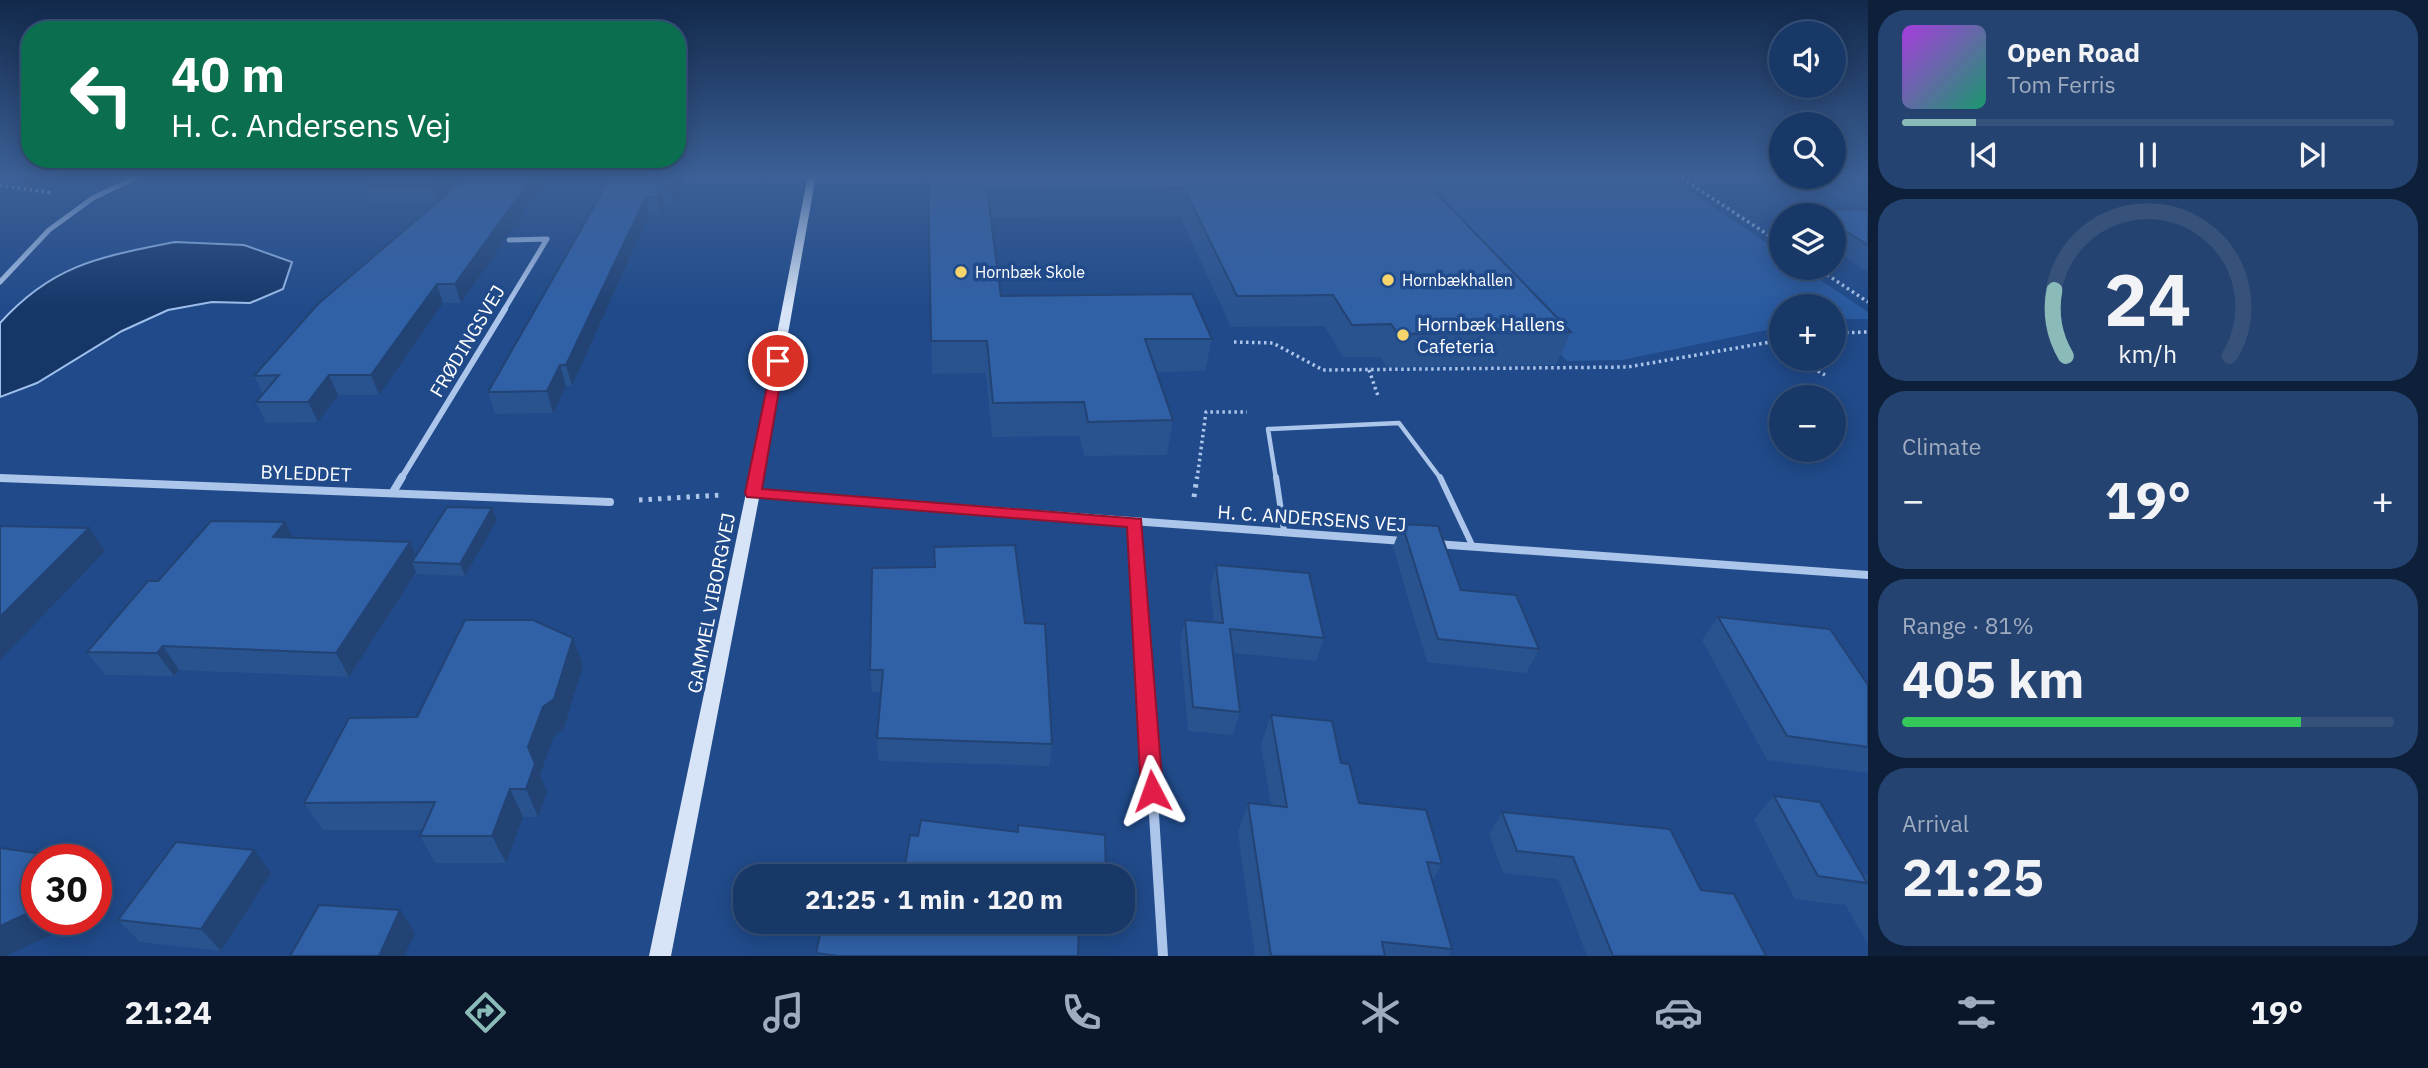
<!DOCTYPE html>
<html lang="en">
<head>
<meta charset="utf-8">
<style>
	body { margin:0; font-family:"IBM Plex Sans",sans-serif; background:#254370; color:#f1f3f6; height:100vh; display:flex; flex-direction:column; font-size:26px; white-space:nowrap }
	* { box-sizing:border-box; margin:0 }
	p { font-size:23px; color:#9facc0 }
	.icon { flex:none; width:38px; height:38px; fill:none; stroke:currentColor; stroke-width:2; stroke-linecap:round; stroke-linejoin:round }
	.map { position:relative; flex:1; overflow:hidden }
	.side { display:flex; flex-direction:column; gap:10px; padding:10px; background:#0d1f39; width:560px }
	.side>* { flex:none }
	.top-card { position:absolute; left:21px; top:21px; width:665px; height:147px; border-radius:28px; box-shadow:0 4px 18px #0003,0 0 0 2px #36527b; background:#0b6e4f; color:#fff; overflow:hidden }
	.controls { position:absolute; left:1769px; top:21px; display:grid; gap:14px }
	.controls a { display:grid; place-items:center; width:77px; height:77px; border-radius:50%; background:#183867; box-shadow:0 4px 18px #0003,0 0 0 2px #36527b; font-size:35px }
	.speed { position:absolute; left:21px; top:844px; display:flex; gap:14px; font-size:35px; font-weight:700; text-align:center }
	.speed>* { display:grid; place-content:center; width:91px; height:91px; border-radius:50%; background:#183867; box-shadow:0 4px 18px #0003,0 0 0 2px #36527b; line-height:1 }
	.speed .limit { border:10px solid #d22; background:#fff; color:#111 }
	.pin { position:absolute; display:grid; place-items:center; width:60px; height:60px; color:#fff; margin:-30px; border:4px solid #fff; border-radius:50%; box-shadow:0 2px 7px #0007 }
	.me { position:absolute; width:77px; margin:-38px; rotate:356deg; stroke-linejoin:round; filter:drop-shadow(0 0 5px #0008) }
	.turn { display:flex; align-items:center; gap:24px; height:147px; padding:0 35px; font-size:32px }
	.turn .icon { width:91px; height:91px; stroke-width:2.5 }
	.turn b { display:block; font-size:49px; line-height:60px }
	.big { font-size:52px; font-weight:700; line-height:1.1 }
	.side .tile { flex:1; display:flex; flex-direction:column; justify-content:center; gap:10px; min-width:0; padding:0 24px; border-radius:28px; background:#254370 }
	.side .dial { align-items:center; gap:0 }
	.dial svg { height:182px; overflow:visible; fill:none; stroke:#36527b; stroke-width:7; stroke-linecap:round; text-anchor:middle }
	.dial text { fill:#f1f3f6; stroke:none }
	.song { display:flex; align-items:center; gap:21px }
	.cover { width:84px; height:84px; border-radius:10px; background:linear-gradient(135deg,hsl(280 70% 55%),hsl(160 70% 35%)) }
	.played { height:7px; border-radius:4px; background:linear-gradient(90deg,#8bbbb9 15%,#36527b 15%) }
	.keys { display:flex; justify-content:space-around; direction:ltr }
	.heat { display:flex; justify-content:space-between; align-items:center; font-size:38px; direction:ltr }
	.charge { height:10px; border-radius:5px; background:linear-gradient(90deg,#34c759 81%,#36527b 0) }
	.trip { position:absolute; left:733px; top:864px; width:402px; height:70px; border-radius:28px; background:#183867; box-shadow:0 4px 18px #0003,0 0 0 2px #36527b; font-weight:700; line-height:70px; text-align:center }
	.tabs { display:flex; height:112px; justify-content:space-around; align-items:center; background:#0a1629; color:#9facc0 }
	.tabs .icon { width:49px; height:49px }
	.tabs .selected { color:#8bbbb9 }
	.tabs b { font-size:32px; color:#f1f3f6 }
	main { display:flex; flex:1; min-height:0 }
	.map>svg:first-child { display:block }
	.green { fill:#2a5ba1 }
	.water { fill:#163668; stroke:#9fc0ec; stroke-width:2 }
	.lines { fill:none; stroke-linecap:round; stroke-linejoin:round }
	.path-far1 { stroke:#acc5ea; stroke-width:3.5; stroke-dasharray:2.5 3.5; stroke-linecap:butt }
	.path { stroke:#acc5ea; stroke-width:5; stroke-dasharray:3.5 6; stroke-linecap:butt }
	.lane-far1 { stroke:#acc5ea; stroke-width:4.5 }
	.lane { stroke:#acc5ea; stroke-width:6 }
	.street-far3 { stroke:#acc5ea; stroke-width:5 }
	.street-far2 { stroke:#acc5ea; stroke-width:6 }
	.street-far1 { stroke:#acc5ea; stroke-width:8 }
	.street { stroke:#acc5ea; stroke-width:10 }
	.secondary { fill:#d7e4f8; fill-rule:evenodd }
	.wall { fill:#29538f }
	.shaded-wall { fill:#224374 }
	.building { fill:#3060a6; stroke:#224374; stroke-width:2 }
	.route { fill:#e11d48; stroke:#92132f; stroke-width:2 }
	.poi-dot { fill:#f8d56c; stroke:#204a89; stroke-width:2.5 }
	.labels { text-anchor:middle; dominant-baseline:central; stroke-width:7; stroke-linejoin:round; paint-order:stroke }
	.far-poi-label { font-size:16px; fill:#fff; stroke:#204a89; text-anchor:start }
	.poi-label { font-size:19px; fill:#fff; stroke:#204a89; text-anchor:start }
	.street-label { font-size:19px; fill:#fff; stroke:#204a89 }
</style>
</head>
<body>
<main>
<div class="map">
<svg width="1868" height="956" viewBox="0 0 1868 956">
	<rect width="100%" height="100%" fill="#204a89"/>
	<path class="green" d="M1396,175h271l114,78 1,15h21l65,44v7h-34v-13h-52l-1,21 -159,33 -55,1z"/>
	<path class="water" d="M175,242l69,3 48,17 -9,27 -33,14 -38,-1 -44,8 -46,21 -85,52 -37,14v-74c53,-59 100,-66 175,-81z"/>
	<g class="lines">
		<g class="path-far1">
			<path d="M1677,175l105,69"/>
			<path d="M0,185l51,8"/>
			<path d="M1817,268l51,34"/>
			<path d="M1834,333l34,-1"/>
			<path d="M1234,342l39,1 50,27 305,-3 154,-27"/>
			<path d="M1770,343l12,7"/>
			<path d="M1797,359l28,16"/>
			<path d="M1369,370l9,26"/>
			<path d="M1197,479l9,-67h41"/>
		</g>
		<g class="path">
			<path d="M1194,497l3,-20"/>
			<path d="M639,500l82,-5"/>
		</g>
		<path class="lane-far1" d="M1276,479l-8,-50 131,-6 42,56"/>
		<g class="lane">
			<path d="M1276,477l8,54"/>
			<path d="M1440,477l33,70"/>
		</g>
		<g class="street-far3">
			<path d="M0,282l49,-52 44,-32 48,-23"/>
			<path d="M504,310l43,-71 -38,1"/>
		</g>
		<g class="street-far2">
			<path d="M0,478l30,1"/>
			<path d="M401,479l104,-170"/>
		</g>
		<g class="street-far1">
			<path d="M0,478l610,24"/>
			<path d="M393,492l9,-15"/>
			<path d="M753,493l650,48"/>
			<path d="M1135,523l11,168"/>
			<path d="M1436,544l432,31"/>
		</g>
		<path class="street" d="M1146,689l17,267"/>
		<path class="secondary" d="M808,175h8l-56,318 -89,463h-22l97,-463z"/>
	</g>
	<g class="wall">
		<path d="M461,175l-18,22 26,-22h54l1,1 1,-1h19l2,6 -85,122h-18l-64,92h-41l-20,27 -52,1 -10,-21 7,-8 -9,-18 182,-173h-65l-6,-18z"/>
		<path d="M612,175h75l-14,32h-9l-3,8h-12l-77,171h-6l-13,27 -58,1 -7,-22z"/>
		<path d="M927,175h492l152,157 -15,33 -169,2 -7,-10h-37l-19,-31 -93,1 -51,-110 -190,1 11,78 211,43 -7,32 -48,1 16,48 -6,35 -83,1 -4,-20 -88,1 -6,-64 -54,1z"/>
		<path d="M1834,175h34v33l-78,-31h44z"/>
		<path d="M1868,209v63l-34,-22v-35h-27l3,-5z"/>
		<path d="M492,508l5,12 -32,56 -48,-2 -1,-2 -67,105 -170,-7 -5,6 -69,-1 -18,-23 71,-71 135,-43 117,4 6,13z"/>
		<path d="M1402,524l59,66 78,59 -13,24 -99,-11 -34,-115z"/>
		<path d="M934,547l91,76 27,121 -3,22 -171,-5 -1,-23 4,-45 -9,-1 -2,-22 64,-103z"/>
		<path d="M1216,565l108,73 -8,23 -83,-8 7,59 -7,23 -45,-4 -8,-88 5,-23 29,2 -4,-34z"/>
		<path d="M1718,617l150,68v88l-101,-13 -65,-120z"/>
		<path d="M583,666l-19,62 -10,8 -14,39 7,17 -9,25h-15l-17,46h-71l-15,-27 3,-6h-100l-19,-27 113,-86z"/>
		<path d="M1271,715l70,48 18,40 83,61 -9,16 19,69 -4,7h-193l-17,-123 10,-30 23,2 -10,-61z"/>
		<path d="M1774,796l89,80 2,-2 3,1v70l-23,-41 -2,1 -48,-6 -41,-80z"/>
		<path d="M1502,812l199,78 65,66h-179l-29,-77 -55,-6 -14,-39z"/>
		<path d="M910,835l196,39 -1,3h-202z"/>
		<path d="M254,850l17,23 -50,78 -81,-9 -22,-22z"/>
		<path d="M816,953l262,3h-261z"/>
	</g>
	<g class="shaded-wall">
		<path d="M441,175h20l-23,28 -5,-18z"/>
		<path d="M534,175h10l2,6 -85,122 -6,-19z"/>
		<path d="M676,175h11l-14,32 -3,-18z"/>
		<path d="M661,189l3,18 -3,8 -4,-18z"/>
		<path d="M646,197l3,18 -77,171 -6,-21z"/>
		<path d="M437,284l6,19 -64,92 -8,-20z"/>
		<path d="M560,365l6,21 -13,27 -6,-22z"/>
		<path d="M329,375l9,20 -20,27 -10,-20z"/>
		<path d="M492,508l5,12 -32,56 -5,-12z"/>
		<path d="M285,522l12,23 -24,-8z"/>
		<path d="M89,528l16,23 -105,109v-43z"/>
		<path d="M410,542l9,20h-7l4,10 -67,105 -13,-24z"/>
		<path d="M573,638l10,28 -19,62 -10,8 -14,39 7,17 -9,25 -12,-28 2,-42 15,-40z"/>
		<path d="M163,646l16,24 -5,6 -17,-23z"/>
		<path d="M510,789l13,28 -17,46 -14,-27z"/>
		<path d="M254,850l17,23 -50,78 -20,-22z"/>
		<path d="M37,870v49h13l1,16 -46,21h-5v-30l26,-44z"/>
		<path d="M400,910l15,23 -11,23h-25z"/>
	</g>
	<g class="building">
		<path d="M375,175h66l-8,10h-68z"/>
		<path d="M469,175h49l4,3 3,-3h9l-79,109h-18l-66,91h-42l-21,27h-52l23,-27 -25,1 64,-72z"/>
		<path d="M612,175h64l-6,14h-9l-4,8h-11l-80,168h-6l-13,26 -59,1z"/>
		<path d="M928,175h491l152,157 -173,2 -7,-10 -39,1 -19,-30 -96,1 -53,-108 -197,2 14,106 191,-2 20,45h-67l28,81 -85,2 -4,-20 -91,1 -6,-62h-56z"/>
		<path d="M1840,175h28v11z"/>
		<path d="M1868,209v36l-34,-21v-9h-15l-9,-5z"/>
		<path d="M447,507l45,1 -32,56 -48,-2z"/>
		<path d="M211,521l74,1 -12,15 137,5 -74,111 -173,-7 -6,7 -70,-1 61,-71h10z"/>
		<path d="M1402,524l36,2 23,64 55,5 23,54 -101,-10z"/>
		<path d="M0,526l89,2 -89,89z"/>
		<path d="M1015,545l10,78 20,1 7,120 -175,-6 6,-68h-13l2,-102 63,-1 -1,-20z"/>
		<path d="M1216,565l93,8 15,65 -94,-9 10,83 -47,-5 -8,-87 38,3z"/>
		<path d="M1718,617l112,12 38,56v62l-81,-11z"/>
		<path d="M465,620h68l40,18 -19,61 -11,8 -15,40 7,17 -9,25h-16l-18,47h-72l15,-34 -131,1 45,-85 68,-1z"/>
		<path d="M1271,715l61,6 9,42 8,1 10,39 67,7 16,54 -15,-2 25,87 -70,-7 3,14h-114l-23,-153 39,4z"/>
		<path d="M1774,796l46,6 47,81 -49,-7z"/>
		<path d="M1502,812l168,17 31,61 33,4 32,62h-153l-40,-99 -56,-6z"/>
		<path d="M921,820l97,12v-7l87,10 1,39 -25,-3v6h-178l7,-42 8,1z"/>
		<path d="M176,842l78,8 -53,79 -83,-9z"/>
		<path d="M0,848l50,7 -4,4h-9v11l-11,12 2,31 -28,13z"/>
		<path d="M319,905l81,5 -21,46h-89z"/>
		<path d="M823,922h256l-1,34h-240l-22,-3z"/>
	</g>
	<linearGradient id="sky" x2="0" y2="1"><stop stop-color="#12294b"/><stop offset="0.57" stop-color="#3c6097"/><stop offset="1" stop-color="#3c6097" stop-opacity="0"/></linearGradient>
	<rect width="1868" height="309" fill="url(#sky)"/>
	<path class="route" d="M773,358l11,3 -22,128 379,30 22,272 -3,7 -8,2 -7,-2 -4,-7 -14,-264 -380,-30 -2,-4z"/>
	<g class="poi-dot">
		<circle cx="961" cy="272" r="7"/>
		<circle cx="1388" cy="280" r="7"/>
		<circle cx="1403" cy="335" r="7"/>
	</g>
	<g class="labels">
		<g class="far-poi-label">
			<text x="975" y="272">Hornbæk Skole</text>
			<text x="1402" y="280">Hornbækhallen</text>
		</g>
		<g class="poi-label">
			<text x="1417" y="324">Hornbæk Hallens<tspan x="1417" dy="22">Cafeteria</tspan></text>
		</g>
		<g class="street-label">
			<text transform="translate(467 341) rotate(-59)">FRØDINGSVEJ</text>
			<text transform="translate(306 473) rotate(2)">BYLEDDET</text>
			<text transform="translate(1312 518) rotate(4)">H. C. ANDERSENS VEJ</text>
			<text transform="translate(711 603) rotate(-79)">GAMMEL VIBORGVEJ</text>
		</g>
	</g>
</svg>
<div class="controls">
<a><svg class="icon" aria-label="sound" viewBox="0 0 24 24"><path d="M4 9h4l5-4v14l-5-4H4zM17 9q2 3 0 6"/></svg></a>
<a><svg class="icon" aria-label="search" viewBox="0 0 24 24"><circle cx="10" cy="10" r="6"/><path d="M15 15l6 6"/></svg></a>
<a><svg class="icon" aria-label="layers" viewBox="0 0 24 24"><path d="M12 4l9 5-9 5-9-5zM3 14l9 5 9-5"/></svg></a>
<a>+</a>
<a>−</a>
</div>
<div class="speed"><div class="limit">30</div></div>
<div class="pin" style="left:778px;top:361px;background:#d93025"><svg class="icon" aria-label="arrive" viewBox="0 0 24 24"><path d="M6 21V4h12l-3 4 3 4H6"/></svg></div>
<svg class="me" style="left:1152px;top:791px" viewBox="-20 -20 40 40"><path d="M0-17L14 15 0 8-14 15z" fill="#e11d48" stroke="#fff" stroke-width="4"/></svg>
<div class="trip">21:25 · 1 min · 120 m</div>
<div class="top-card">
<div class="turn"><svg class="icon" aria-label="left" viewBox="0 0 24 24"><path d="M17 20v-9H6M10 6l-5 5 5 5"/></svg><div><b>40 m</b>H. C. Andersens Vej</div></div>
</div>
</div>
<section class="side">
<div class="tile">
<div class="song"><i class="cover"></i><div><b>Open Road</b><p>Tom Ferris</p></div></div>
<div class="played"></div>
<div class="keys"><svg class="icon" aria-label="previous" viewBox="0 0 24 24"><path d="M18 5L8 12l10 7zM5 5v14"/></svg><svg class="icon" aria-label="pause" viewBox="0 0 24 24"><path d="M8 5v14M16 5v14"/></svg><svg class="icon" aria-label="next" viewBox="0 0 24 24"><path d="M6 5l10 7-10 7zM19 5v14"/></svg></div>
</div>
<div class="tile dial"><svg viewBox="0 0 100 80">
<path d="M14 69A42 42 0 1 1 86 69"/>
<path d="M14 69A42 42 0 0 1 9 40" stroke="#8bbbb9"/>
<text x="50" y="56" font-size="32" font-weight="700">24</text>
<text x="50" y="72" font-size="11">km/h</text>
</svg></div>
<div class="tile"><p>Climate</p>
<div class="heat"><a>−</a><b class="big">19°</b><a>+</a></div>
</div>
<div class="tile"><p>Range · 81%</p><b class="big">405 km</b><div class="charge"></div></div>
<div class="tile"><p>Arrival</p><b class="big">21:25</b></div>
</section>
</main>
<nav class="tabs">
<b>21:24</b>
<svg class="icon selected" aria-label="directions" viewBox="0 0 24 24"><path d="M12 3l9 9-9 9-9-9zM9 14v-3h6M13 9l2 2-2 2"/></svg>
<svg class="icon" aria-label="music" viewBox="0 0 24 24"><path d="M9 18V5l10-2v13"/><circle cx="6" cy="18" r="3"/><circle cx="16" cy="16" r="3"/></svg>
<svg class="icon" aria-label="phone" viewBox="0 0 24 24"><path d="M5 4h4l2 5-3 2q2 4 5 5l2-3 5 2v4C11 20 4 13 5 4z"/></svg>
<svg class="icon" aria-label="climate" viewBox="0 0 24 24"><path d="M12 3v18M4 7l16 10M4 17L20 7"/></svg>
<svg class="icon" aria-label="car" viewBox="0 0 24 24"><path d="M5 17H2v-5l4-1 3-4h7l3 4 3 1v5h-3M9 17h6M6 11h13"/><circle cx="7" cy="17" r="2"/><circle cx="17" cy="17" r="2"/></svg>
<svg class="icon" aria-label="filters" viewBox="0 0 24 24"><path d="M4 7h16M4 17h16"/><circle cx="9" cy="7" r="2"/><circle cx="15" cy="17" r="2"/></svg>
<b>19°</b>
</nav>
</body>
</html>
